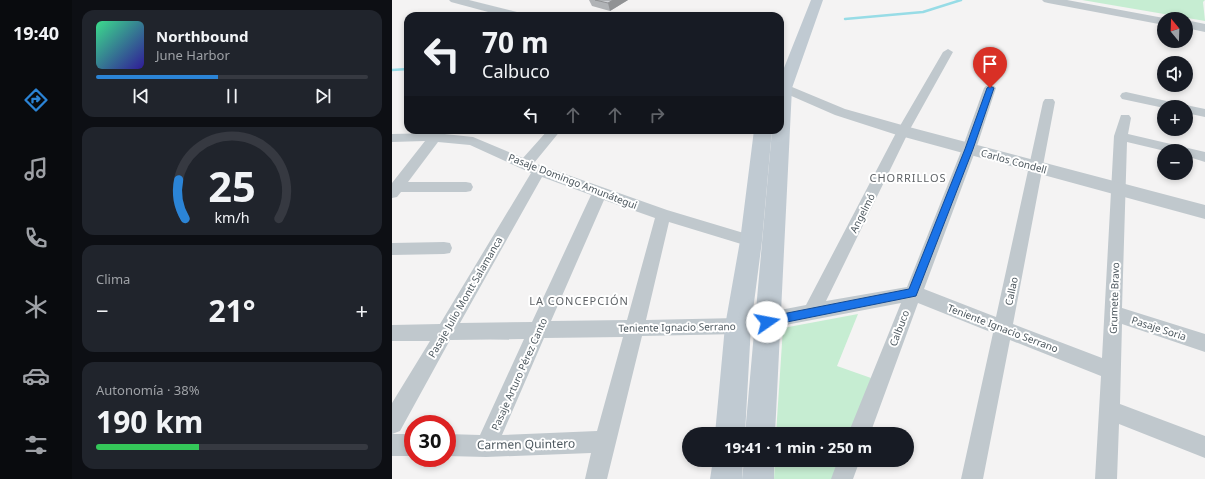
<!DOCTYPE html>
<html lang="es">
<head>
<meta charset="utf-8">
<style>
	body { margin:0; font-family:"Noto Sans",sans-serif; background:#20242c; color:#f1f3f6; height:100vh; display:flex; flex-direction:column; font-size:15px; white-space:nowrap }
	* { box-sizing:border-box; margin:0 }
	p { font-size:13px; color:#9ea1a6 }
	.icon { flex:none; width:22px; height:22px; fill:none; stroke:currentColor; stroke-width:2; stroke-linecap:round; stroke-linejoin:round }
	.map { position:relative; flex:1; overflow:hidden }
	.sheet { display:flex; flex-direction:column; gap:10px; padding:10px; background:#0d0f14; width:320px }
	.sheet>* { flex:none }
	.top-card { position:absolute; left:12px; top:12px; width:380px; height:122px; border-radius:12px; box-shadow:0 2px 6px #0003; background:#171b24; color:#f1f3f6; overflow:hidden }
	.needle { width:26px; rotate:341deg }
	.fabs { position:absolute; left:765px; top:12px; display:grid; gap:8px }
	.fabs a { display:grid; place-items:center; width:36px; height:36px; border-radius:50%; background:#171b24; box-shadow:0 2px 6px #0003; font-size:20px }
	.speed { position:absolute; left:12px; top:415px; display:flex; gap:8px; font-size:20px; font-weight:700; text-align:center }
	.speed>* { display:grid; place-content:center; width:52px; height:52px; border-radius:50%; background:#171b24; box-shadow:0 2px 6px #0003; line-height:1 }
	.speed .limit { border:6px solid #d22; background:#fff; color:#111 }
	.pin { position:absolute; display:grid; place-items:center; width:34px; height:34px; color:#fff; margin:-41px -17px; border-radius:50% 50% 50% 0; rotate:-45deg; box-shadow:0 0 4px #0007 }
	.pin .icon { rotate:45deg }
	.me { position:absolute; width:44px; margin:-22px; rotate:78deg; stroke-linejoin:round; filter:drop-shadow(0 0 3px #0008) }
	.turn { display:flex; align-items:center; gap:14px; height:84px; padding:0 12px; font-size:18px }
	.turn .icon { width:52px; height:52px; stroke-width:2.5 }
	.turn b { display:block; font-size:28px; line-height:34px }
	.lanes { display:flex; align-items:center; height:38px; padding:0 12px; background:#0003; justify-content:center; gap:20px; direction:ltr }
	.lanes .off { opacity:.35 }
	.big { font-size:30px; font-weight:700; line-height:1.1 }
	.sheet .card { flex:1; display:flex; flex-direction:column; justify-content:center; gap:6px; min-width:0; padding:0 14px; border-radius:12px; background:#20242c }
	.sheet .dial { align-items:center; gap:0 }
	.dial svg { height:104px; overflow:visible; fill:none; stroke:#363941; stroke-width:7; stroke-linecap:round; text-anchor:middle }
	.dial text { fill:#f1f3f6; stroke:none }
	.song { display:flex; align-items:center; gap:12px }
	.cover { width:48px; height:48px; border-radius:6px; background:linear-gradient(135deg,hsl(150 70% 55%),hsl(250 70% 35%)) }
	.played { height:4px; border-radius:2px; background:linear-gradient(90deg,#2b84d6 45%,#363941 45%) }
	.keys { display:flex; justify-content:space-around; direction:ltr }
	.heat { display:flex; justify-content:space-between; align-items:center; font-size:22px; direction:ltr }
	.charge { height:6px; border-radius:3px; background:linear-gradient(90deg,#34c759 38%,#363941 0) }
	.trip { position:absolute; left:290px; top:427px; width:232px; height:40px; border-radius:20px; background:#171b24; box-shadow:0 2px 6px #0003; font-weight:700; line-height:40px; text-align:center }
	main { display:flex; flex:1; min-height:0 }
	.tabs { display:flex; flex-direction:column; width:72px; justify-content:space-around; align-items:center; background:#090b0e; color:#9ea1a6 }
	.tabs .icon { width:28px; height:28px }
	.tabs .current { color:#2b84d6 }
	.tabs b { font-size:18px; color:#f1f3f6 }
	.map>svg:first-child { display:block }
	.green { fill:#c6edd2 }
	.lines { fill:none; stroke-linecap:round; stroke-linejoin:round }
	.stream { stroke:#97dce6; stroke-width:2.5 }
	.minor { fill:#c0c8cd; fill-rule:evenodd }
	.tertiary { fill:#c0c8cd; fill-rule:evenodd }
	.secondary { fill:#c0cad2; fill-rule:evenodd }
	.wall { fill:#b0b3b6 }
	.shaded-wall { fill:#909294 }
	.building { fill:#cdd0d4; stroke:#909294 }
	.route { fill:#1a73e8; stroke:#114b97 }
	.labels { text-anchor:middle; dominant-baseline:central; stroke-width:4; stroke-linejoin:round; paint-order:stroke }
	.street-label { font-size:10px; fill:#4c575e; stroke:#fff }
	.neighbourhood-label { font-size:11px; letter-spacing:1px; fill:#5f6367; stroke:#fff }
	.near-street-label { font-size:12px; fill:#4c575e; stroke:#fff }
</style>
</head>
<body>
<main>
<nav class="tabs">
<b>19:40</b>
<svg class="icon current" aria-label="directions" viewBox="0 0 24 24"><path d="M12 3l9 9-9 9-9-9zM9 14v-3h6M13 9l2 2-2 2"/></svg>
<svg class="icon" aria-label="music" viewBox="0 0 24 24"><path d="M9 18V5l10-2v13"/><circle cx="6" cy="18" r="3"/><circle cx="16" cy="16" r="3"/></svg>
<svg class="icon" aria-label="phone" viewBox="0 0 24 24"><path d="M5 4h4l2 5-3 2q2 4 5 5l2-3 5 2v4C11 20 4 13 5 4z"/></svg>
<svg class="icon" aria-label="climate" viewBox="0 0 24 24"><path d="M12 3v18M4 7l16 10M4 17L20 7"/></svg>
<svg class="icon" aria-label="car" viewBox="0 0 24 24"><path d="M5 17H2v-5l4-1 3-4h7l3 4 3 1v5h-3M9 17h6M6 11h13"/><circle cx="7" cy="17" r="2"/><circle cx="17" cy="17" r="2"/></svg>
<svg class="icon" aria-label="filters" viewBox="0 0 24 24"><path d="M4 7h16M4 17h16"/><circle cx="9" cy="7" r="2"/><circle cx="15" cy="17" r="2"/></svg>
</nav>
<section class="sheet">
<div class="card">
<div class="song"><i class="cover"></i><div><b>Northbound</b><p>June Harbor</p></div></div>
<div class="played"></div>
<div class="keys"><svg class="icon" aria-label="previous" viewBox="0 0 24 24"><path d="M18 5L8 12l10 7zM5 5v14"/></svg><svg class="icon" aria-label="pause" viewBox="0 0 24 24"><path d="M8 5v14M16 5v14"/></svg><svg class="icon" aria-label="next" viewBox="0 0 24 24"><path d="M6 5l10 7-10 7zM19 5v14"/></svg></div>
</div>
<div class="card dial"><svg viewBox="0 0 100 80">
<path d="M14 69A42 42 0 1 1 86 69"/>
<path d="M14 69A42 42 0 0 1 9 39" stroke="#2b84d6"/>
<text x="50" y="56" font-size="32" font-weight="700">25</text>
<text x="50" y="72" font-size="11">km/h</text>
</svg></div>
<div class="card"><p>Clima</p>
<div class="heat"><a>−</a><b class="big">21°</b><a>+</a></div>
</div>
<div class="card"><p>Autonomía · 38%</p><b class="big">190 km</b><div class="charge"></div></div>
</section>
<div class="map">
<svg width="813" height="479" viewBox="0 0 813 479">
	<rect width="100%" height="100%" fill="#f4f3f3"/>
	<g class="green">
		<path d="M690,0h123l-2,2 2,19z"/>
		<path d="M466,314l-21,52 34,12 -20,56h-75l7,-106z"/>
		<path d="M383,460h66l-6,19h-61z"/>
	</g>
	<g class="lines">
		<g class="stream">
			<path d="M453,19l78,-7 38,-12"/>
			<path d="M0,70l16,-1"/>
		</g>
		<g class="minor">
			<path d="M556,49l5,3 -44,79 -83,170 81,-14 55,-138 22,-61 2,-2h8l2,2 -20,61 -52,140 72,28 47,-215 2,-3h8l2,3 -42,222 89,34 12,-222 7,-21h8l2,3 -3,16 77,18v10l-19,-6v-5h-21l-38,-9 -5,166 83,26v18l-83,-28 -2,80 85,32v22l-86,-34 -2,55h-22l6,-103 -91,-36 -27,139h-22l32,-146 -75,-30 -48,131h-22l53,-131 -163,31 -96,2 -35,143h-22l6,-26 -105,4 -39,-1v-22l33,1 44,-96 -74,1 -50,91 -8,3v-31l38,-62h-38v-16l48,-1 91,-151 -61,-28 -32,-3 -30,40h58l5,1 2,4 -2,4 -5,1h-65l-4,5 -5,1v-15l33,-42 -33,1v-8l43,-1 38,4 50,21 25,-28h13l-27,33 133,47 90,27 2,4 -2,4 -6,2 -82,-25 -23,98 92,-2 68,-13 91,-174 46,-79zM150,177l49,18 -59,127 -72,1zM212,200l51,18 -28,102 -76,1zM231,337l-26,94 -95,4 42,-97z"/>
			<path d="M734,92l54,12 2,2 4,-1 19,4v8l-19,-4v-6l-22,1 -42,-9 -2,-3 2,-3z"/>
			<path d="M52,242l6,1 2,5 -2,5 -6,1 -52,1v-12z"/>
			<rect x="0" y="434" width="21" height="22"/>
			<path d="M446,460h22l-7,19h-22z"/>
		</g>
		<g class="tertiary">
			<path d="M57,0h20l52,13 2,3h-20l-52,-14z"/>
			<path d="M650,0h25l102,19h-5v6l-116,-22 -4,-1z"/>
			<path d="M794,20l19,4v8l-19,-4z"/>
			<path d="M388,82l65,27 64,18 296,78v14l-308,-84 -62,-20 -55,-24z"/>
		</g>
		<g class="secondary">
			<path d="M419,0h12l-31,88 -17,346h-30l27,-304h8v-52z"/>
			<path d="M362,130h18l-10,111 -11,85 -6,108h-30l10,-108 15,-85z"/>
			<path d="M321,460h30l-1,19h-32z"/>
			<path d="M352,460h30v19h-32z"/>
		</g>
	</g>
	<path class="wall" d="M197,0h39l-18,11 -18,-5z"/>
	<path class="shaded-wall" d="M221,0h15l-18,11 -2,-8z"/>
	<path class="building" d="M203,0h18l-5,3z"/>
	<path class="route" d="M598,86l4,2 -21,61 -57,147 -149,30 -4,-1 -1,-3 1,-4 4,-1 142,-28 56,-140 22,-61z"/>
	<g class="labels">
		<g class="street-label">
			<text transform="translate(622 161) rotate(15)">Carlos Condell</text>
			<text transform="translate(181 181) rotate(21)">Pasaje Domingo Amunátegui</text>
			<text transform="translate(470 213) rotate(-63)">Angelmó</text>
			<text transform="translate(619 291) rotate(-78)">Callao</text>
			<text transform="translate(73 297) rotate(-60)">Pasaje Julio Montt Salamanca</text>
			<text transform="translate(722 298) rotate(-88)">Grumete Bravo</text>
			<text transform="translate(285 327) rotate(-1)">Teniente Ignacio Serrano</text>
			<text transform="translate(507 328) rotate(-69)">Calbuco</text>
			<text transform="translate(611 328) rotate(21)">Teniente Ignacio Serrano</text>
			<text transform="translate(767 328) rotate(18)">Pasaje Soria</text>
			<text transform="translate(127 374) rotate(-66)">Pasaje Arturo Pérez Canto</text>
		</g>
		<g class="neighbourhood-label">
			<text x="516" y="177">CHORRILLOS</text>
			<text x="187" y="300">LA CONCEPCIÓN</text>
		</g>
		<g class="near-street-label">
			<text transform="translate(134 444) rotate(-1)">Carmen Quintero</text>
		</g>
	</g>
</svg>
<div class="fabs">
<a><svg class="needle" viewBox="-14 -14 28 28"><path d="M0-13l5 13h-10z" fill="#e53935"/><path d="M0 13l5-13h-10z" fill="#9ea1a6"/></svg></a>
<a><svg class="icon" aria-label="sound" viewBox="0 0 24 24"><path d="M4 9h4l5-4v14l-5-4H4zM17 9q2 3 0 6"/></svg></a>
<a>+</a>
<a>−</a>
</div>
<div class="speed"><div class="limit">30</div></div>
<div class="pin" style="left:598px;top:88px;background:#d93025"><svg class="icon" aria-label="arrive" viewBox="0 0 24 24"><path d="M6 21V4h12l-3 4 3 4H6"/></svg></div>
<svg class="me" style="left:375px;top:322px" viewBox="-20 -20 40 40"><circle r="19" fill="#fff"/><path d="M0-13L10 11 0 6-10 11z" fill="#1a73e8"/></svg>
<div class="trip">19:41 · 1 min · 250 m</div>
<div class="top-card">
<div class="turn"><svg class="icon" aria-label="left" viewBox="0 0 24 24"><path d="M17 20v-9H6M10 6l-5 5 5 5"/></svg><div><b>70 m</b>Calbuco</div></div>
<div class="lanes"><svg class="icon" aria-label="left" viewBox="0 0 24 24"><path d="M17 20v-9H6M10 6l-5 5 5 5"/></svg><svg class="icon off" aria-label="ahead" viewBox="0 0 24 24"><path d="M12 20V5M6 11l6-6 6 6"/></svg><svg class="icon off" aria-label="ahead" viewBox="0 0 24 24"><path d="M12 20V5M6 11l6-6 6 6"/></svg><svg class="icon off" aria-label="right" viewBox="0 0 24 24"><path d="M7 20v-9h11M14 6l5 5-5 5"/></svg></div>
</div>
</div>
</main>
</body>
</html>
